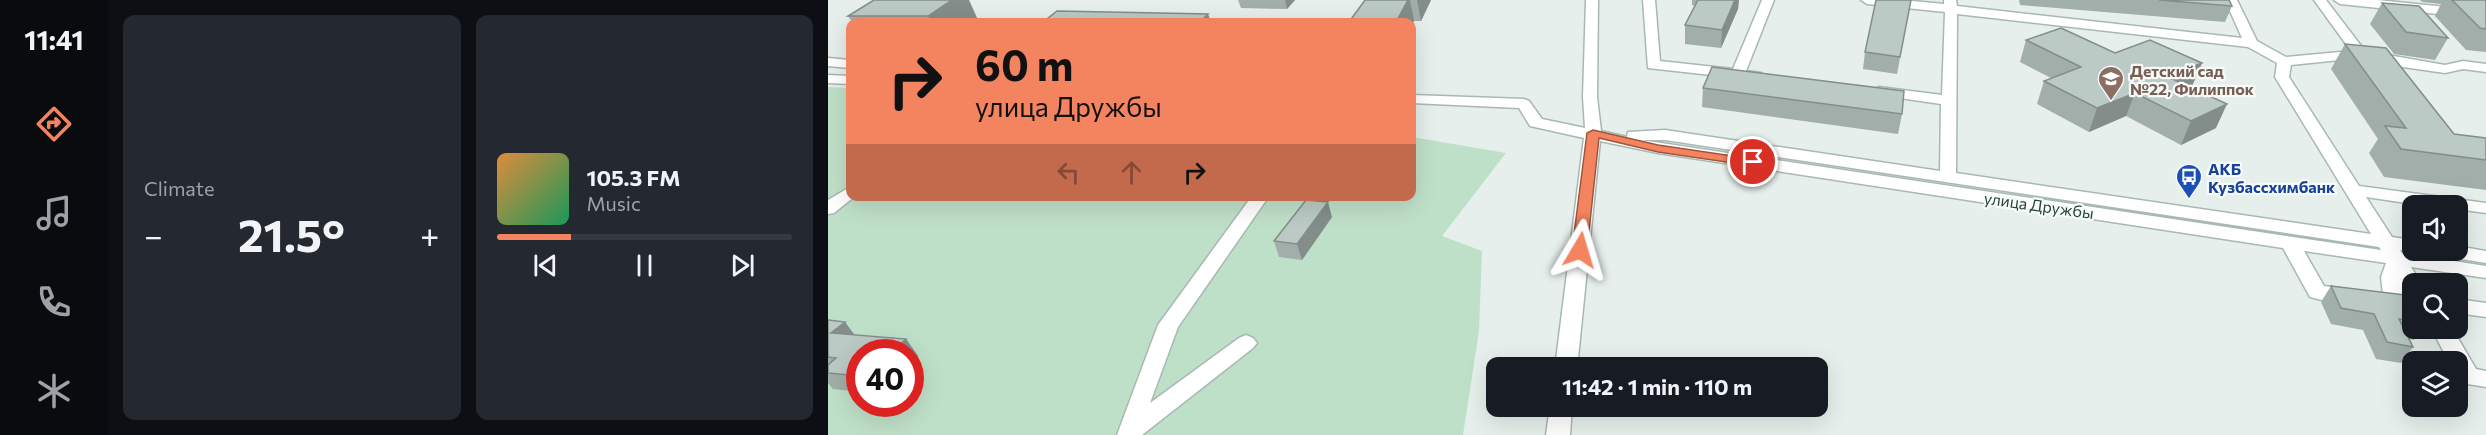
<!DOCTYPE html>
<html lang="en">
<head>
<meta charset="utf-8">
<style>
	body { margin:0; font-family:Commissioner,sans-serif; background:#242831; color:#f1f3f6; height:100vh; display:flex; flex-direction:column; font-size:22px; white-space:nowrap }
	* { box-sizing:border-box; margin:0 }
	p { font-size:20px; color:#9ea1a6 }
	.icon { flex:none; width:33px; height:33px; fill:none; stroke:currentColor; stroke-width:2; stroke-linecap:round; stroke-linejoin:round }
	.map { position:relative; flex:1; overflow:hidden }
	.side { display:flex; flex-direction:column; gap:15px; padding:15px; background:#0d0f14; width:720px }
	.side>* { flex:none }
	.top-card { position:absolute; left:18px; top:18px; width:570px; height:183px; border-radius:12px; box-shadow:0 6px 24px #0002; background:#f4845f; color:#111; overflow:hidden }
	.buttons { position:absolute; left:1574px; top:195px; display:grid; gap:12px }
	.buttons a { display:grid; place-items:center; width:66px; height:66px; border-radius:12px; background:#171b24; box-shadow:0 6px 24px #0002; font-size:30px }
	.speed { position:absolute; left:18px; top:339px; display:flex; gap:12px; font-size:30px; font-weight:700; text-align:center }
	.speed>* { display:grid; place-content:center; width:78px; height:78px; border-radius:50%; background:#171b24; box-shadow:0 6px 24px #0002; line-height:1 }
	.speed .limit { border:9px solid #d22; background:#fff; color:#111 }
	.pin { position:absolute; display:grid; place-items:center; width:51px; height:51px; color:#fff; margin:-26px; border:3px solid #fff; border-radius:50%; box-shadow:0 2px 6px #0007 }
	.me { position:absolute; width:66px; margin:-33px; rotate:7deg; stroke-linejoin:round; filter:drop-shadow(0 0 4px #0008) }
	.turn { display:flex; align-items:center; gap:21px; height:126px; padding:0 30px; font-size:27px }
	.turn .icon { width:78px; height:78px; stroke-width:2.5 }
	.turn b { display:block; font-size:42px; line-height:51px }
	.lanes { display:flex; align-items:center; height:57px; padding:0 30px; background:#0003; justify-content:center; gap:30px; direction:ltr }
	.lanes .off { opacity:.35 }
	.big { font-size:45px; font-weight:700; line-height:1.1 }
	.side .widget { flex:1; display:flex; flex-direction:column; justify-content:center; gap:9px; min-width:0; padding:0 21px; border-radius:12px; background:#242831 }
	.song { display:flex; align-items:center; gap:18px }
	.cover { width:72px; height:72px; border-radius:9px; background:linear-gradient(135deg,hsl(30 70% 55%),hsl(150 70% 35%)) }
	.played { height:6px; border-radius:3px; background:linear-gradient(90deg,#f4845f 25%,#363941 25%) }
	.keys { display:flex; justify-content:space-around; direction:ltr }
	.heat { display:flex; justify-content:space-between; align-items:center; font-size:33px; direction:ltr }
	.side .tiles { flex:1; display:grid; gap:15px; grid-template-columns:repeat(2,1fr) }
	.trip { position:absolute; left:658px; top:357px; width:342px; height:60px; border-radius:12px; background:#171b24; box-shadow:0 6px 24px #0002; font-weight:700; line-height:60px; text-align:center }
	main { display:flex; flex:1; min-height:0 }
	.dock { display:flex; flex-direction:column; width:108px; justify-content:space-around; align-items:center; background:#090b0e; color:#9ea1a6 }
	.dock .icon { width:42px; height:42px }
	.dock .current { color:#f4845f }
	.dock b { font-size:27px; color:#f1f3f6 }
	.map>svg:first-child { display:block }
	.green { fill:#bfe0c8; fill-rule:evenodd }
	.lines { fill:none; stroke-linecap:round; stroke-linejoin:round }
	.minor-casing { stroke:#a8b8b2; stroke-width:3 }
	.minor { fill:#fff; fill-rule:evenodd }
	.wall { fill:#a1aea9 }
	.shaded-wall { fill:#838d89 }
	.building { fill:#bbcac4; stroke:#838d89; stroke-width:1.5 }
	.route { fill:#f4845f; stroke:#9f563e; stroke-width:1.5 }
	.labels { text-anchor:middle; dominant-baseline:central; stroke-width:4.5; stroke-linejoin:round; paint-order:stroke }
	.education-label { font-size:16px; font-weight:bold; fill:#785e54; stroke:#f7fbf9; text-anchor:start }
	.transit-label { font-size:16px; font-weight:bold; fill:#164399; stroke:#f7fbf9; text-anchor:start }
	.street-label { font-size:16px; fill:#24423a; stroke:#f7fbf9 }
</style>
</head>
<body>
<main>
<nav class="dock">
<b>11:41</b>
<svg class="icon current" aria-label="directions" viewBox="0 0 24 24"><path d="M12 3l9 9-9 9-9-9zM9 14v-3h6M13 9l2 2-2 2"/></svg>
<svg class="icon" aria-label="music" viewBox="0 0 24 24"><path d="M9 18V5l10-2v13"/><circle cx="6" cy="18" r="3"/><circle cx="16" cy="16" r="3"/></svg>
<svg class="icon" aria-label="phone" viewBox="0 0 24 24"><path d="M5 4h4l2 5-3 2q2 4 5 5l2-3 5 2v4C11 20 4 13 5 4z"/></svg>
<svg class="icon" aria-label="climate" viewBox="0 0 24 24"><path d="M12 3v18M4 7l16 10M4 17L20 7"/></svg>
</nav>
<section class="side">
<div class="tiles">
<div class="widget"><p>Climate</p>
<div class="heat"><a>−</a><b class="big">21.5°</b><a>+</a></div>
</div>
<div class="widget">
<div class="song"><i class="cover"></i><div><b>105.3 FM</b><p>Music</p></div></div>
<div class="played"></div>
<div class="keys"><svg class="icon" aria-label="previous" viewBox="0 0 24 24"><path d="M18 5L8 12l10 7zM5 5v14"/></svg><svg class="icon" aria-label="pause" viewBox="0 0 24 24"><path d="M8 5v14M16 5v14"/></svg><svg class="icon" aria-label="next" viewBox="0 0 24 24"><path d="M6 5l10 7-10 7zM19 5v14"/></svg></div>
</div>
</div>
</section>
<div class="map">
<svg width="1658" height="435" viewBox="0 0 1658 435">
	<rect width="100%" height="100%" fill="#e6efeb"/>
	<path class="green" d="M0,87l22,1v108h562v-59l94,16 -64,83 40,15 -3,80 -16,104h-635zM32,352h50v52h-50z"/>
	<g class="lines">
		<defs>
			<g id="minor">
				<path d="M758,0h12l-1,97 4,34 26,6 1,-5 37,-2 275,41 1,-67 -62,-9 -7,-4 7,-4 63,8 3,-83 -78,-8 -6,-4h41l42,4v-4h12l1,6 285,32 -17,-38h12l20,41 29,16 65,-6 -37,-51h12l39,51 80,14 18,-4 23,3v8l-23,-3 -18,4 -70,-10 -16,-5 -68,7 -2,12 70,109 127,17v10l-29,-4v-3h-30l-61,-9 26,40 20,3v10h6h-18l2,3 84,13v12l-75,-11 11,17h-10v7l-7,-2 -3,-6 2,19 -3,5 -7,2 -23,-4 -3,-5 3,-5 12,-1 -2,-17 5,-14 -82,-12 20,35 33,5 3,5 -3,5c-14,4 -33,0 -47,-4l-27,-49 -625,-95 -58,-12 -23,227h-22l29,-230 -54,-12 -11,-18 -107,-5v-8l112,4 5,2 13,18 43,9 -2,-31zM1129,14l291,33 29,16 -2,14 96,157 -415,-61zM813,140h24l714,107 2,3z"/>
				<path d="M815,0h12l5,61 73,8 29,-69h12l-28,71 15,2 2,3 -7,4 -108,-12z"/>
				<path d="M1506,0h43l109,11v8l-146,-15z"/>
				<path d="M0,58l22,2v8l-22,-2z"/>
				<path d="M0,75l22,1v8l-22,-1z"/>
				<path d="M22,187v9h5l-21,17 -6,1v-14z"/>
				<path d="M424,196h17l-91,131 -28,76 89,-65 7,-3 7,3 4,5 -4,5 -111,87h-25l41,-110z"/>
				<path d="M1629,246l29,5v12l-44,-7 -9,-6h24z"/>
				<path d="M1629,299l29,4v14l-29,-4z"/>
				<path d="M1603,328h21l24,41 10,2v16l-25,-4 -4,-8v-13h-8z"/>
				<path d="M722,406h22l-2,29h-24z"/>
			</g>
		</defs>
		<use href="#minor" class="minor-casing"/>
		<use href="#minor" class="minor"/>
	</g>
	<g class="wall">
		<path d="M46,0l104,20 -4,2h-122l-4,-6z"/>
		<path d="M410,0h57l-8,9 -46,-1z"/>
		<path d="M537,0h66l-10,21h-7z"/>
		<path d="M864,0h47l-1,9 -17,39 -36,-4v-19l10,-19 -3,-1z"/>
		<path d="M1083,0l-14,74 -34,-5 2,-17z"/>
		<path d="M1191,0h210l3,6 -7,16 -205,-17z"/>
		<path d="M1592,0h66v52l-20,-2 -31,-34 6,-12 -19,-2z"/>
		<path d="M1554,3l66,35 -13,22 -41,-6 -24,-30z"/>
		<path d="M1198,40l89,13 87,10 -10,23 -2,1 26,41 -35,17 -55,-29 -37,16 -52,-28 7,-23 7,-3 -31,-16z"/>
		<path d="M1517,44l109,90 32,4v52l-102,-13 -15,-24 9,-14 -47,-70z"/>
		<path d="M875,88l199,26 -4,20 -196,-27z"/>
		<path d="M504,217l-30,43 -23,-3 -5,-16z"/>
		<path d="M1503,286l81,14v28h10l-8,12 -5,-1 4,8 -12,16 -25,-4 -13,-29 -32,-6 -10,-22z"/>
		<path d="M0,320l26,15 52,4 12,17 -8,7v-11h-50v40l-27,-3 -5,-6z"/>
	</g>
	<g class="shaded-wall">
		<path d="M124,0h17l9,20 -4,2h-42l-4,-6z"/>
		<path d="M457,0h10l-8,9z"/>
		<path d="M580,0h2l4,21 -2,5v-4h-16z"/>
		<path d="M589,0h14l-10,21z"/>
		<path d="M907,0h4l-1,9 -17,39 1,-18z"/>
		<path d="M380,14l3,8h-11z"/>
		<path d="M1374,63l-10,23 -33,14 9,-23z"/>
		<path d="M1307,93l-9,23 -37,16 8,-24z"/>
		<path d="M1399,104l-11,24 -35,17 10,-24z"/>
		<path d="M500,202l4,15 -30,43 -5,-16z"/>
		<path d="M17,322l12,16 -26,-5z"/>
		<path d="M78,339l12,17 -8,7v-11h-18z"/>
	</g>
	<g class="building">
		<path d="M46,0h78l-24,16h-80z"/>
		<path d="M537,0h43l-12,22h-47z"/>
		<path d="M870,0h37l-13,30 -37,-5z"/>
		<path d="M1048,0h35l-11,57 -35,-5z"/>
		<path d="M1331,0h70l3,6z"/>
		<path d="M1624,0h34v29l-6,-1z"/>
		<path d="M1554,3l37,3 29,32 -42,-6z"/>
		<path d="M229,11l151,3 -8,8h-157z"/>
		<path d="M1233,28l54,25 35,-13 52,23 -34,14 59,27 -36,17 -56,-28 -38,15 -53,-27 37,-14 -55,-27z"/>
		<path d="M1517,44l41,4 68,86 32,4v22l-85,-11 -16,-23 21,2z"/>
		<path d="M884,67l192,24 -2,23 -199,-26z"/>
		<path d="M478,200l22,2 -31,42 -23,-3z"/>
		<path d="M1503,286l74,9 4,-1 3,6v21l-13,-2 14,28 -26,-5 -13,-28 -33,-6z"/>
		<path d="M0,320l17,2 -14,11 75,6 -14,13h-32v24l-32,-3v-8l8,-7 -8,-1z"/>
	</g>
	<path class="route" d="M765,130l65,15 95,14 6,3 -6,4 -95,-14 -59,-14 -12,112 -7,5 -8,-5 15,-117z"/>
	<defs>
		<symbol id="school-pin" viewBox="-11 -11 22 30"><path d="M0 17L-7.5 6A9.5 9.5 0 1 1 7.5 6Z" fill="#8d6e63" stroke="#f7fbf9"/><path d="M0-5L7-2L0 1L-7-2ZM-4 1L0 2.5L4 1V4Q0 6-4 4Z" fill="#fff"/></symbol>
		<symbol id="bus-pin" viewBox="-11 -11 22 30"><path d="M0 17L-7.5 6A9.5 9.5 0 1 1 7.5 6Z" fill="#1a4fb4" stroke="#f7fbf9"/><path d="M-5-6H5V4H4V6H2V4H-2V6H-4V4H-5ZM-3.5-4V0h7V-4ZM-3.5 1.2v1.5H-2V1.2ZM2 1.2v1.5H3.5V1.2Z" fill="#fff"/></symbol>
	</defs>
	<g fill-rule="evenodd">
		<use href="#school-pin" x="1268" y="64" width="30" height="40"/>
		<use href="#bus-pin" x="1346" y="162" width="30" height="40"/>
	</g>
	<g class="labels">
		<g class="education-label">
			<text x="1302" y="70">Детский сад<tspan x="1302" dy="18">№22, Филиппок</tspan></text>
		</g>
		<g class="transit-label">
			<text x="1380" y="168">АКБ<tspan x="1380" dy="18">Кузбассхимбанк</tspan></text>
		</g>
		<g class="street-label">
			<text transform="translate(1211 205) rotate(8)">улица Дружбы</text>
		</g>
	</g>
</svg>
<div class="buttons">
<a><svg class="icon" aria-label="sound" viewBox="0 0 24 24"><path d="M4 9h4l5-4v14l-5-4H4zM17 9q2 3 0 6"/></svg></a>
<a><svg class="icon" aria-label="search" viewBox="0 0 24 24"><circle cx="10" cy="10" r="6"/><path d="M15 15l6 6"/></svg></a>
<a><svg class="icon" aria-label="layers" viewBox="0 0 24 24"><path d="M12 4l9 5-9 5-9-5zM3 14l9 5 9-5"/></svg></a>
</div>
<div class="speed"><div class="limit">40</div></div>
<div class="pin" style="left:925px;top:162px;background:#d93025"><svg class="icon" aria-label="arrive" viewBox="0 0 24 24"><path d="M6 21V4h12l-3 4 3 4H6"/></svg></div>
<svg class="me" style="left:752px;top:250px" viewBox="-20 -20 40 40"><path d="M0-17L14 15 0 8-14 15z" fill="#f4845f" stroke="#fff" stroke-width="4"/></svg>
<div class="trip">11:42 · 1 min · 110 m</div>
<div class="top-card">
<div class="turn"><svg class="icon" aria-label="right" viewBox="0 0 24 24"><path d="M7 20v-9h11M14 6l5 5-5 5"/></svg><div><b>60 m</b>улица Дружбы</div></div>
<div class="lanes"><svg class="icon off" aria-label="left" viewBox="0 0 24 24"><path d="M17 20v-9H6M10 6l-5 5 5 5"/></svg><svg class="icon off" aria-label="ahead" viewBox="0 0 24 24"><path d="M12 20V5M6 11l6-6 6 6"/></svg><svg class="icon" aria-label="right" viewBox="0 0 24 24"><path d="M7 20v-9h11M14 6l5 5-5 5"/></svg></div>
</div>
</div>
</main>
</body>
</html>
